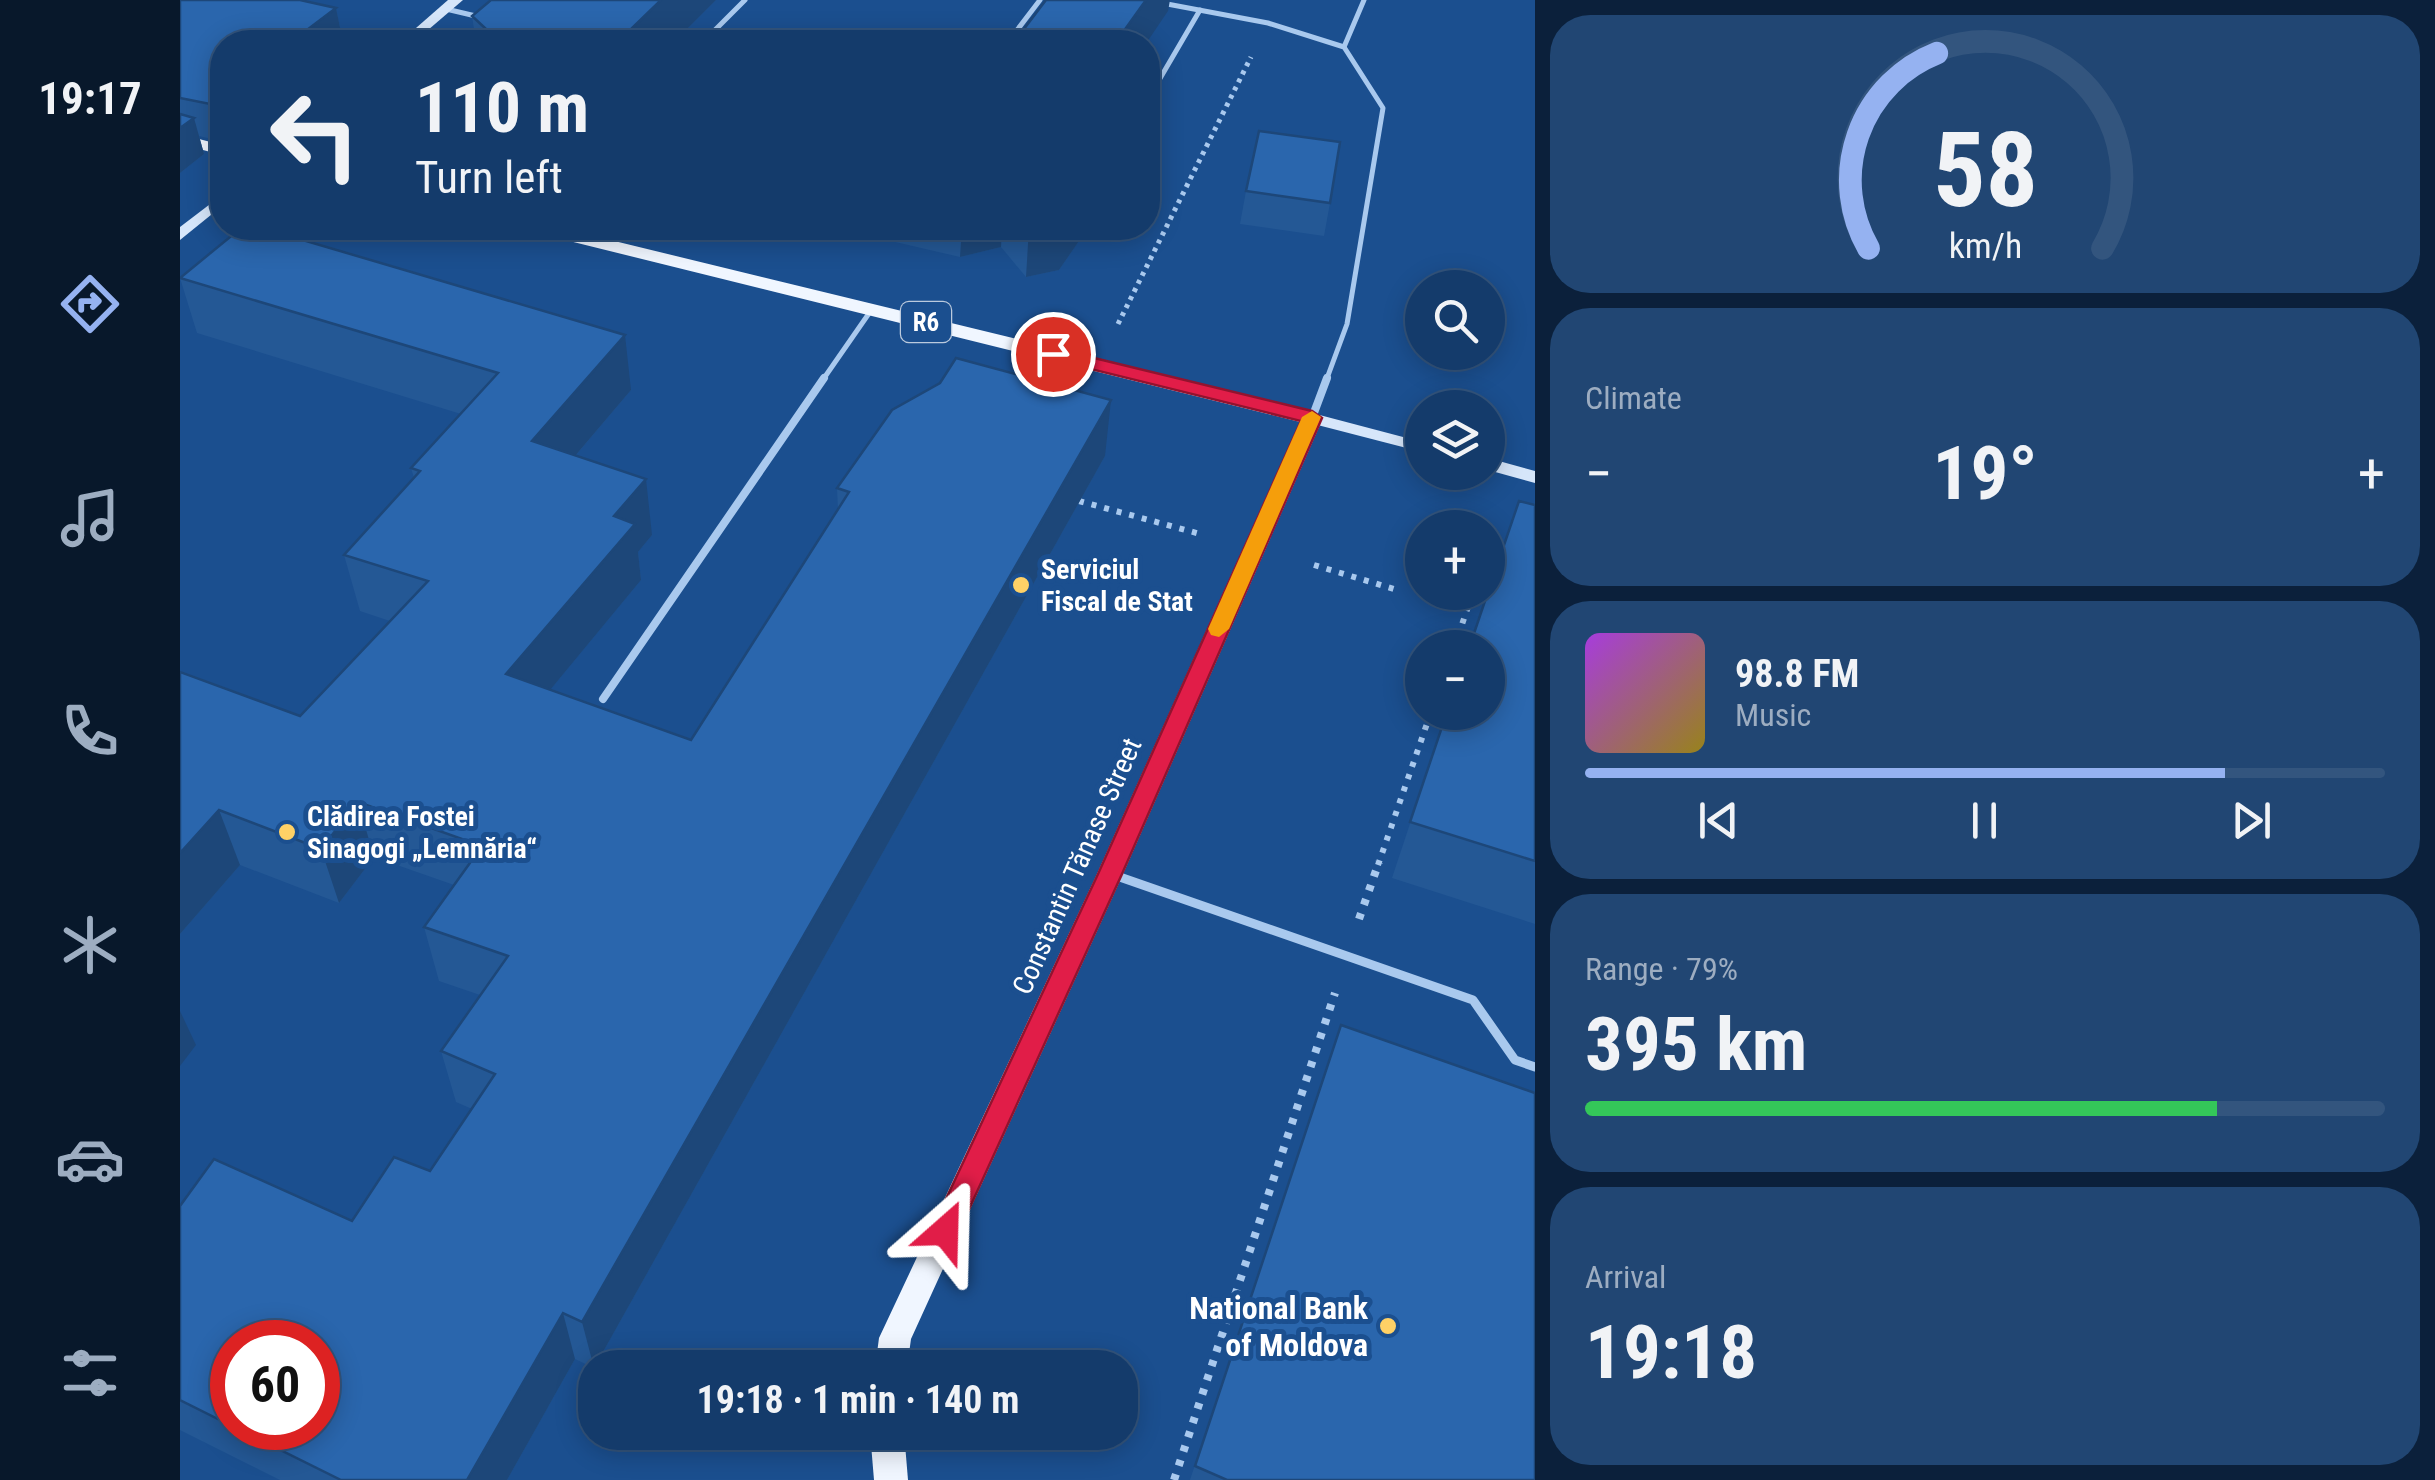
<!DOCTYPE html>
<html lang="en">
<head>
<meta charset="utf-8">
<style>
	body { margin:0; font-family:"Roboto Condensed",sans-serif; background:#214673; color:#f1f3f6; height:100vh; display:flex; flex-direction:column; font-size:38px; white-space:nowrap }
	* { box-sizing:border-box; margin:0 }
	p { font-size:32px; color:#9dadc1 }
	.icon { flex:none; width:55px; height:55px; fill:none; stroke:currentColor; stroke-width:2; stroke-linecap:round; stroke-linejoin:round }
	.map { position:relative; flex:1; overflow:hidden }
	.panel { display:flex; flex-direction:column; gap:15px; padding:15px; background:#0b203b; width:900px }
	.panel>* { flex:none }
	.banner { position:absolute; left:30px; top:30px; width:950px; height:210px; border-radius:40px; box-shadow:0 5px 25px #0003,0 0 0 2px #33557e; background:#143b6b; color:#f1f3f6; overflow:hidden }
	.buttons { position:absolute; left:1225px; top:270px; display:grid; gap:20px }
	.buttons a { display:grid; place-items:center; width:100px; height:100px; border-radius:50%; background:#143b6b; box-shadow:0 5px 25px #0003,0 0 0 2px #33557e; font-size:50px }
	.speed { position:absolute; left:30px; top:1320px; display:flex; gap:20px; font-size:50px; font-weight:700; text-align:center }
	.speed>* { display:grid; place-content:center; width:130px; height:130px; border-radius:50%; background:#143b6b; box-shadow:0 5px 25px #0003,0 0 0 2px #33557e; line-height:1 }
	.speed .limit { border:15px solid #d22; background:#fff; color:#111 }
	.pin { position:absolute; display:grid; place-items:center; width:85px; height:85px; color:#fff; margin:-42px; border:5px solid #fff; border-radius:50%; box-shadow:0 2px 10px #0007 }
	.me { position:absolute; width:110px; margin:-55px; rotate:25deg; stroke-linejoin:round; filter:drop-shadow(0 0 8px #0008) }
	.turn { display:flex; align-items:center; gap:35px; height:210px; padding:0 40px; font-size:45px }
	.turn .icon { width:130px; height:130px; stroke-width:2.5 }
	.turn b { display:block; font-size:70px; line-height:85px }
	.big { font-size:75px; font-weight:700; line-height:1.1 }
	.panel .card { flex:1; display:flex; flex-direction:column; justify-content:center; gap:15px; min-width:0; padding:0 35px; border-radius:40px; background:#214673 }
	.panel .dial { align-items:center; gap:0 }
	.dial svg { height:260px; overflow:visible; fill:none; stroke:#33557e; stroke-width:7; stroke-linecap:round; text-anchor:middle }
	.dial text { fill:#f1f3f6; stroke:none }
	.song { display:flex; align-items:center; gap:30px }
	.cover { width:120px; height:120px; border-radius:15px; background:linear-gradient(135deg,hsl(280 70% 55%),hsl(50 70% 35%)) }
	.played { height:10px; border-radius:5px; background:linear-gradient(90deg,#95b2f1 80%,#33557e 80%) }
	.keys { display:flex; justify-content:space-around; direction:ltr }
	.heat { display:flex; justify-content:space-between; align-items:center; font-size:55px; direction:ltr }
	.charge { height:15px; border-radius:8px; background:linear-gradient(90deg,#34c759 79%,#33557e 0) }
	.trip { position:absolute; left:398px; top:1350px; width:560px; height:100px; border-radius:40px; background:#143b6b; box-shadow:0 5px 25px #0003,0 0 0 2px #33557e; font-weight:700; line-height:100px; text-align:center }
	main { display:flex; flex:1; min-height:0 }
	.tabs { display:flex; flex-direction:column; width:180px; justify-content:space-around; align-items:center; background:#08182b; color:#9dadc1 }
	.tabs .icon { width:70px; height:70px }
	.tabs .current { color:#95b2f1 }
	.tabs b { font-size:45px; color:#f1f3f6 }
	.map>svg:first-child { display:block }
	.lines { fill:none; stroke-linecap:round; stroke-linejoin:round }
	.path-far2 { stroke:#a9c9ee; stroke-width:5; stroke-dasharray:4 5; stroke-linecap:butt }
	.path-far1 { stroke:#a9c9ee; stroke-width:6; stroke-dasharray:5 8; stroke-linecap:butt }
	.path { stroke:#a9c9ee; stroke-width:8; stroke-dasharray:6 9; stroke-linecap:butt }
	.service-far2 { stroke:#a9c9ee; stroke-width:5 }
	.service-far1 { stroke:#a9c9ee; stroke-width:8 }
	.service { stroke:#a9c9ee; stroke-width:9 }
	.secondary { fill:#d6e6fa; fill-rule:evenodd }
	.primary { fill:#f0f6ff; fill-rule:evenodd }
	.wall { fill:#245895; fill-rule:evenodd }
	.shaded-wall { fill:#1d4779 }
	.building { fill:#2a66ad; stroke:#1d4779; stroke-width:2.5 }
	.route { fill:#e11d48; stroke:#92132f; stroke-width:2.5 }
	.slow { fill:#f59e0b }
	.poi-dot { fill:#ffd166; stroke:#1b4f8f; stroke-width:4 }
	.labels { text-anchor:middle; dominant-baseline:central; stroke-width:10; stroke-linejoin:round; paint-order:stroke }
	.shield { fill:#1b4f8f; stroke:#bbcadd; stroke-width:2.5 }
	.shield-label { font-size:25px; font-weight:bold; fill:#fff }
	.poi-label { font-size:28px; font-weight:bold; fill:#fff; stroke:#1b4f8f; text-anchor:start }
	.street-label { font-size:28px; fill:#fff; stroke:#1b4f8f }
	.near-poi-label { font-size:32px; font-weight:bold; fill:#fff; stroke:#1b4f8f; text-anchor:end }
</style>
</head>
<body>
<main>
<nav class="tabs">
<b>19:17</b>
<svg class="icon current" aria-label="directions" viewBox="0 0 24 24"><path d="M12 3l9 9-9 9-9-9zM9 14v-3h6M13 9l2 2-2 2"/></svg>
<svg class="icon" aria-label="music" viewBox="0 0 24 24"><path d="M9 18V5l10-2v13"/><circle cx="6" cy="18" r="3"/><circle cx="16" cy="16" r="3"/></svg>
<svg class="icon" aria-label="phone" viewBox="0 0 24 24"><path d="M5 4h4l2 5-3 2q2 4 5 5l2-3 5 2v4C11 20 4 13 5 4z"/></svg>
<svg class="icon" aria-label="climate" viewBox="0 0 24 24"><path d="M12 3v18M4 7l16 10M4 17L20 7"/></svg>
<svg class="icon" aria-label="car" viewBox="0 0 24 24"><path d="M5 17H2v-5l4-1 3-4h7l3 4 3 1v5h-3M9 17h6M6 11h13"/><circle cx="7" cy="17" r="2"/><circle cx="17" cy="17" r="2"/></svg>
<svg class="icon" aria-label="filters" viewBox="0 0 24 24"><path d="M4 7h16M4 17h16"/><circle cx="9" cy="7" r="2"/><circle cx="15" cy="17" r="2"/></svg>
</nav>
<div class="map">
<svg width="1355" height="1480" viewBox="0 0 1355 1480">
	<rect width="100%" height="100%" fill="#1b4f8f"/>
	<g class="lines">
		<path class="path-far2" d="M938,324l133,-267"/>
		<g class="path-far1">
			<path d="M899,501l125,34"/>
			<path d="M1308,550l1,-4 21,5"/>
			<path d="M1134,565l83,25"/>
			<path d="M1274,648l19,-56"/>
			<path d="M1198,865l53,-153"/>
		</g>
		<g class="path">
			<path d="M1179,919l20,-57"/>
			<path d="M994,1480l161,-487"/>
		</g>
		<g class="service-far2">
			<path d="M966,0l122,23 76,24 39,61 -36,216 -21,57"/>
			<path d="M266,9l34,8"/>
			<path d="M523,42l42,-42"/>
			<path d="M828,42l32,-42"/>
			<path d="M1164,47l20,-47"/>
			<path d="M968,99l52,-89"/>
			<path d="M642,381l50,-72"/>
		</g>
		<g class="service-far1">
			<path d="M1132,418l15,-40"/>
			<path d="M423,699l221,-321"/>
		</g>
		<path class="service" d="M934,875l359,125 42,60 20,7"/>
		<g class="secondary">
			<path d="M268,0h15l-49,42h-14z"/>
			<path d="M42,195v11l-42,34v-13z"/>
			<path d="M1132,413l110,29v10l-116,-30 -2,-4z"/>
			<path d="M1308,458l47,13v12l-47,-13z"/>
		</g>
		<g class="primary">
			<path d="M0,134l42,11v10l-42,-11z"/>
			<path d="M351,228h30l751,183 11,7 -200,456 -212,465 -4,29h-32l4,-30 218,-464 203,-452 -767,-190z"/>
			<path d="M690,1432h34l4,48h-34z"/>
		</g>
	</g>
	<g class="wall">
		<path d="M0,0l156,8 7,34h-121v97l-2,2 -21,-5 5,18 -24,19z"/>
		<path d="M311,0h225l-40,40 10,2h-210l-4,-26z"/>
		<path d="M1066,191l84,12 -6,33 -84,-12z"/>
		<path d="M691,228h217l-29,42 -33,7 -25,-30 -41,10 -82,-19z"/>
		<path d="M0,278l451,112 -55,65 76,80 -14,17 3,28 -91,110 141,50 147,-230 -1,-22 268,-32 -511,912 -19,-9 -68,121h-227l-100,-50v-224l172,15 78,-50 42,-62 -16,-7 -15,-51 39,-56 -41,-14 -15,-54 30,-42 -80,-28 -35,46 -99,-38 -60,69v-262l120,44 90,-95 -30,-10 -16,-56 70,-77 -3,-10 50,-54 -264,-81zM52,1342l86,86h-86z"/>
		<path d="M1355,505v419l-143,-46 55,-166z"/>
		<path d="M1161,1025l194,455h-345z"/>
	</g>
	<g class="shaded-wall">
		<path d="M481,0h55l-42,42 -43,-13z"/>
		<path d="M966,0h24l-2,11 -21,31h-31z"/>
		<path d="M156,8l7,34h-52z"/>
		<path d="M42,95v44l-2,2 -10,-37z"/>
		<path d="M14,118l10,36 -24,19v-45z"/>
		<path d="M782,228h40l-1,19 -41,10z"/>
		<path d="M849,228h59l-29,42 -33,7z"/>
		<path d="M445,335l6,55 -90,106 -9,-55z"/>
		<path d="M931,400l-6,56 -511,912 -12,-46z"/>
		<path d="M466,479l6,56 -14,17 3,28 -124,150 -11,-56 108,-158z"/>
		<path d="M178,802l16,55 -35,46 -18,-54z"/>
		<path d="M39,810l21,55 -60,69v-81z"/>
		<path d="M0,1011l16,34 -16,21z"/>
		<path d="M383,1313l12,46 -68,121h-40z"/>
	</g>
	<g class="building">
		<path d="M0,0h120l36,8 -45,34h-69v53l-12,9 -30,-6z"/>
		<path d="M311,0h170l-30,29 55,13h-186l-28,-26z"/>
		<path d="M866,0h100l-30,42h-102z"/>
		<path d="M0,114l14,4 -14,10z"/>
		<path d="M1079,131l81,11 -10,61 -84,-12z"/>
		<path d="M61,228h21l363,107 -93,106 114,38 -32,37 21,8 -129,150 185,66 158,-248 -12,-4 55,-78 48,-27 16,-25 155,42 -529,922 -19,-9 -96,167h-126l-105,-52h82v-86h-86v84l-52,-26v-194l34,-47 138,62 42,-64 36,14 65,-97 -54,-23 67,-95 -84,-29 58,-81 -124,-44 -37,47 -102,-39 -39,43v-181l120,44 128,-135 -84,-26 76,-84 -9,-3 87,-95 -318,-95z"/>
		<path d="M1339,501l16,4v356l-125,-39 37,-110h41v-64h-19z"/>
		<path d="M1161,1025l194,68v387h-308l-32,-14z"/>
	</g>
	<path class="route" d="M873,348l259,63 10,7 -200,456 -167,366 -10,4 -10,-4 -4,-9 167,-357 203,-453 -255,-63 -3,-4z"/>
	<path class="slow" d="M1132,411l9,6 -92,212 -10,8 -8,-2 -3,-6 94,-212z"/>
	<g class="poi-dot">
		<circle cx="841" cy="585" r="10"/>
		<circle cx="107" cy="832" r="10"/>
		<circle cx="1208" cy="1326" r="10"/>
	</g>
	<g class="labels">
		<rect class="shield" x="721" y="302" width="50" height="40" rx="8"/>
		<g class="shield-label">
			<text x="746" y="322">R6</text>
		</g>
		<g class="poi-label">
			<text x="861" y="569">Serviciul<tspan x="861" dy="32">Fiscal de Stat</tspan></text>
			<text x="127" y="816">Clădirea Fostei<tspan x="127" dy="32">Sinagogi „Lemnăria“</tspan></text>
		</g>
		<g class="street-label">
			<text transform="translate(897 866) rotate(-66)">Constantin Tănase Street</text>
		</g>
		<g class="near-poi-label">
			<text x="1188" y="1308">National Bank<tspan x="1188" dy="37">of Moldova</tspan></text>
		</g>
	</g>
</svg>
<div class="buttons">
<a><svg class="icon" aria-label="search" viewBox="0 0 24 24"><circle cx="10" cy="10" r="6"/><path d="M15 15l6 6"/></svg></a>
<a><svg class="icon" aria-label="layers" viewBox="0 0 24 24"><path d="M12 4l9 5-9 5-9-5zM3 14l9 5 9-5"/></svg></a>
<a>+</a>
<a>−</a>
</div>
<div class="speed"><div class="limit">60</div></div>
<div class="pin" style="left:873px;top:354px;background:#d93025"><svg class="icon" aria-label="arrive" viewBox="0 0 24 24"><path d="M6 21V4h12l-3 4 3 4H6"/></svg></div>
<svg class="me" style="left:765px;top:1231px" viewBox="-20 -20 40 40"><path d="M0-17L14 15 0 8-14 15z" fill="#e11d48" stroke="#fff" stroke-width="4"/></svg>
<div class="trip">19:18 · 1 min · 140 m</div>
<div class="banner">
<div class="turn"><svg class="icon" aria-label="left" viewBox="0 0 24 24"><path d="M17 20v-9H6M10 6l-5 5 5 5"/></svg><div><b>110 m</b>Turn left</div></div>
</div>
</div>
<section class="panel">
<div class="card dial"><svg viewBox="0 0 100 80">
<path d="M14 69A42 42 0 1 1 86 69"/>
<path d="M14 69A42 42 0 0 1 35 9" stroke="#95b2f1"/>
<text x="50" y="56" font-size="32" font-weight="700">58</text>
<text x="50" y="72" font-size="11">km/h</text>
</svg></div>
<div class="card"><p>Climate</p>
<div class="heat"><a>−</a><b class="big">19°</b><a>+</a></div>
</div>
<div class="card">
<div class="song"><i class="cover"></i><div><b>98.8 FM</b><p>Music</p></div></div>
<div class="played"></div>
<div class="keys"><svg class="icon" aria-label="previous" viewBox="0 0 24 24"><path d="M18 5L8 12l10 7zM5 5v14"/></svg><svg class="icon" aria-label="pause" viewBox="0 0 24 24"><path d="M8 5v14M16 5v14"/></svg><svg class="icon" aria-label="next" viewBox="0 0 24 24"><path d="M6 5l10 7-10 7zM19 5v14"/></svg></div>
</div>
<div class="card"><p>Range · 79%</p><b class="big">395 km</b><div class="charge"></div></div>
<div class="card"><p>Arrival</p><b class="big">19:18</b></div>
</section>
</main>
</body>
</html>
